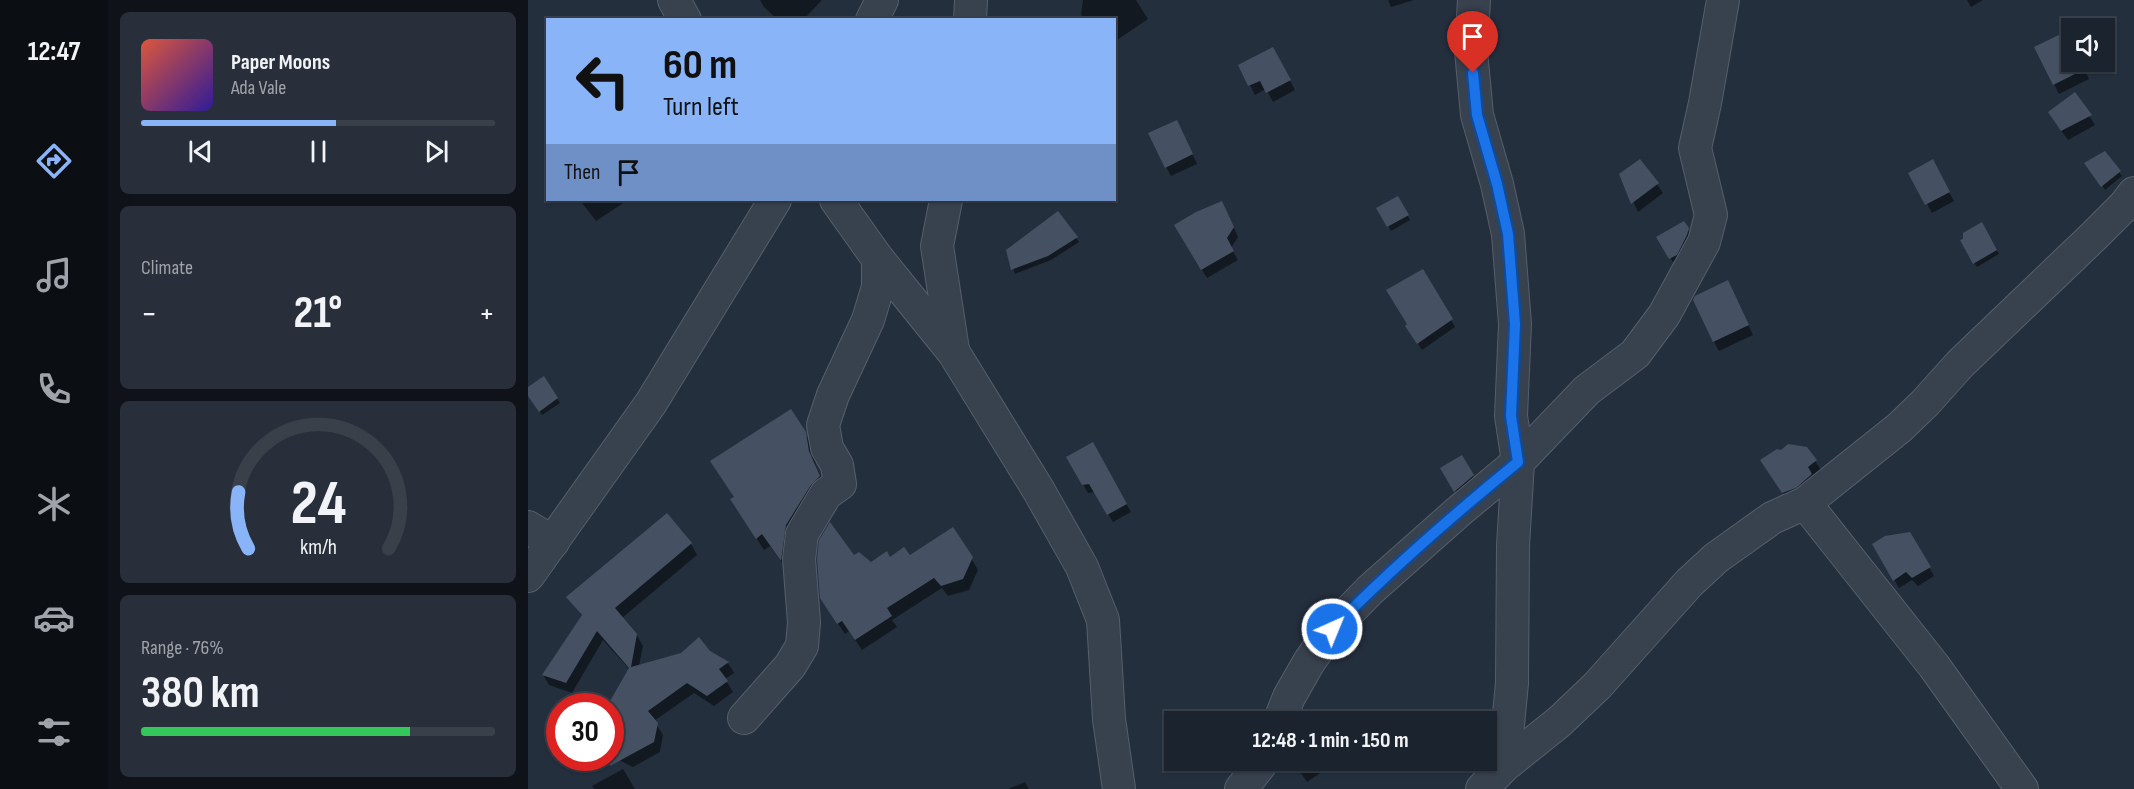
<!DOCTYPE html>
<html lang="en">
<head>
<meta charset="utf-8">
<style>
	body { margin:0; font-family:"Sofia Sans Condensed",sans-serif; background:#282f3a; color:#f1f3f6; height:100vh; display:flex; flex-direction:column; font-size:22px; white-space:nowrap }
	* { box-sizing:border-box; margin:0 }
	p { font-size:20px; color:#a0a4aa }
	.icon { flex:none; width:33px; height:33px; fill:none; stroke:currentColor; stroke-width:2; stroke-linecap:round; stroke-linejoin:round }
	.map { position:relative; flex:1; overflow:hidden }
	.sheet { display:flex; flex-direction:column; gap:12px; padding:12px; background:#0f1319; width:420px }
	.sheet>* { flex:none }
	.top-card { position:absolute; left:18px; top:18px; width:570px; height:183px; border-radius:0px; box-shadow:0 2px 4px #0004,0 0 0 2px #39404a; background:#8ab4f8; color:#111; overflow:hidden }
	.tools { position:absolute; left:1533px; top:18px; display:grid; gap:12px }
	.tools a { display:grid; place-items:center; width:54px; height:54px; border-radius:0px; background:#1b232e; box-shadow:0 2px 4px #0004,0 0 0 2px #39404a; font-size:30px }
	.speed { position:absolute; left:18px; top:693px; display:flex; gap:12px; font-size:30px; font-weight:700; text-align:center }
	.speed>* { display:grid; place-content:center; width:78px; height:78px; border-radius:50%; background:#1b232e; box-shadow:0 2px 4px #0004,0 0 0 2px #39404a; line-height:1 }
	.speed .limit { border:9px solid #d22; background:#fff; color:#111 }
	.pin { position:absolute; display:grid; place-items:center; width:51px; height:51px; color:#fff; margin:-62px -26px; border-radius:50% 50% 50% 0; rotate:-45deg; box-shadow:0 0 6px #0007 }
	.pin .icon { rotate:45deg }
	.me { position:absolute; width:66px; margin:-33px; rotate:44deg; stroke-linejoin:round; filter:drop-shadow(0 0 4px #0008) }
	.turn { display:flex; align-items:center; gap:21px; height:126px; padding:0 18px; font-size:27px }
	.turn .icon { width:78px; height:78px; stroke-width:2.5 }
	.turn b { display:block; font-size:42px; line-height:51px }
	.then { display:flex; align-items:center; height:57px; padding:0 18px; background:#0003; gap:12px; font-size:22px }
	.big { font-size:45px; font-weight:700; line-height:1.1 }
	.sheet .tile { flex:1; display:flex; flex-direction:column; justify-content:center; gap:9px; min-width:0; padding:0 21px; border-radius:9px; background:#282f3a }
	.sheet .dial { align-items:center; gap:0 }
	.dial svg { height:156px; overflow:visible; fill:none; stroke:#39404a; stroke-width:7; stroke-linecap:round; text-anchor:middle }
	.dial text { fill:#f1f3f6; stroke:none }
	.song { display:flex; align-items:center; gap:18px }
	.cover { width:72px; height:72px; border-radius:9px; background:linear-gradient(135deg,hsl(10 70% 55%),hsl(250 70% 35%)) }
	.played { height:6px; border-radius:3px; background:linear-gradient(90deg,#8ab4f8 55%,#39404a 55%) }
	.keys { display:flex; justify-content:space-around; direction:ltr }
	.heat { display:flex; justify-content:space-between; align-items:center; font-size:33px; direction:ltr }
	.charge { height:9px; border-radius:4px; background:linear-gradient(90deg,#34c759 76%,#39404a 0) }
	.trip { position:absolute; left:636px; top:711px; width:333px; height:60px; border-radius:0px; background:#1b232e; box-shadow:0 2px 4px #0004,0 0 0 2px #39404a; font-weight:700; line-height:60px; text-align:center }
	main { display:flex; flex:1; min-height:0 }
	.tabs { display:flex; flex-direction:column; width:108px; justify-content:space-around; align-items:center; background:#0b0e12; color:#a0a4aa }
	.tabs .icon { width:42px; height:42px }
	.tabs .on { color:#8ab4f8 }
	.tabs b { font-size:27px; color:#f1f3f6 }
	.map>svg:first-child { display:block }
	.shadow { fill:#0007 }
	.building { fill:#455162 }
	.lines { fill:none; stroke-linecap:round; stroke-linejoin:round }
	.minor-casing { stroke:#565f6c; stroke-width:34 }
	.minor { stroke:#38414e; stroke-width:32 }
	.route-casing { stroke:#114b97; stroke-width:15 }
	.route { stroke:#1a73e8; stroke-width:10 }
</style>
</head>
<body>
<main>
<nav class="tabs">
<b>12:47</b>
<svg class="icon on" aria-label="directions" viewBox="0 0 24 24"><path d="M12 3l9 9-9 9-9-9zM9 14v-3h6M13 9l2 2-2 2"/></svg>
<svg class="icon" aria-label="music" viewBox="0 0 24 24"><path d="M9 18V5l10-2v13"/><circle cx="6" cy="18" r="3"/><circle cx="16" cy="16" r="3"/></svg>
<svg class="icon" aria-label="phone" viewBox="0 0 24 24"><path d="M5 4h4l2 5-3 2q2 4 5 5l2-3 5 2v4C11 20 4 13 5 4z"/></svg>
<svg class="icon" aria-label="climate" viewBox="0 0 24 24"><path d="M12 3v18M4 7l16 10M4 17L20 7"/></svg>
<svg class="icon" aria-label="car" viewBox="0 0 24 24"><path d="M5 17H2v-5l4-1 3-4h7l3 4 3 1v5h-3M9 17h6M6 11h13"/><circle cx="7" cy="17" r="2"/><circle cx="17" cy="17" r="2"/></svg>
<svg class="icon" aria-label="filters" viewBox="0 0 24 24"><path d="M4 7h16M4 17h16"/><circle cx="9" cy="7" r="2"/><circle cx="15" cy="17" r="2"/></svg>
</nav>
<section class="sheet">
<div class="tile">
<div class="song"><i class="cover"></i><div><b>Paper Moons</b><p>Ada Vale</p></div></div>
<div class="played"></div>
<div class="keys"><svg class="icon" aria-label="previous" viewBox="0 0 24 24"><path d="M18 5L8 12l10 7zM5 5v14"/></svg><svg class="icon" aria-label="pause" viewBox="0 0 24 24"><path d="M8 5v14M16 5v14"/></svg><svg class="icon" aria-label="next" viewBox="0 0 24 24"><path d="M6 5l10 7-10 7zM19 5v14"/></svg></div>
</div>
<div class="tile"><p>Climate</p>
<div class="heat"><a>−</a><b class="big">21°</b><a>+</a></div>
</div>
<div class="tile dial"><svg viewBox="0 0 100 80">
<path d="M14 69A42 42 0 1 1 86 69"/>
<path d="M14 69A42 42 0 0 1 9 40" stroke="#8ab4f8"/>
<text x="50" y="56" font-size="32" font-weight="700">24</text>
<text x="50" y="72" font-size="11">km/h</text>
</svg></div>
<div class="tile"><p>Range · 76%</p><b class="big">380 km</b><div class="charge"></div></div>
</section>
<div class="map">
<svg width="1606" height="789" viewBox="0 0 1606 789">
	<rect width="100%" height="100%" fill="#242f3e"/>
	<g class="shadow">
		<path d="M232,0h62l-19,20h-25l-14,-13z"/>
		<path d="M555,0h53l12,19 -34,23v-22h-30l-3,-6z"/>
		<path d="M860,0h26l-23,7z"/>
		<path d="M1439,0h16l-12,7z"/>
		<path d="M1508,48l36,14h9l8,17 -30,15z"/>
		<path d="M750,58l17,32 -22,12 -7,-13 -11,6 -15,-29z"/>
		<path d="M1547,94l20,31 -27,15 -13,-18z"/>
		<path d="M653,131l16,33 -26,12 -5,-9z"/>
		<path d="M1112,161l23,32 -25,19 -17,-37z"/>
		<path d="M1404,161l22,40 -22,12 -22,-40z"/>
		<path d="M1561,167l30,5 3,4 -17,14z"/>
		<path d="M869,198l13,22 -19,11 -13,-23z"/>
		<path d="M52,200h48l-32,21z"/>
		<path d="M698,211l12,26 -7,11 7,12 -31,18 -31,-52z"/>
		<path d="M530,213l21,29 -28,18 -36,14 -8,-23z"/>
		<path d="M1156,223l6,11 -11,25 -6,3 -14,-24z"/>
		<path d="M1453,224l18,30 -22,13 -15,-26z"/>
		<path d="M895,271l32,56 -33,23 -11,-17z"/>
		<path d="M1205,292l20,43 -34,16 -5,-9z"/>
		<path d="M15,378l17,25 -18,12 -14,-21v-5z"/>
		<path d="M277,433l7,13 4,20 10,23 -38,82 -18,-25 -6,4 -24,-38 -5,-14z"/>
		<path d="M564,444l39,68 -18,10 -18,-30 -7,1 -20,-35z"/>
		<path d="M1253,452l34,9 6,9 -9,6 5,8 -28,18 -22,-32z"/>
		<path d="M934,457l13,23 -17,15 -16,-27z"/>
		<path d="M139,515l24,29 6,11 -75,63 14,16 7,12 -4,20 70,-14 19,11 6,10 -9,6 8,13 -19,14 -20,-13 -40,28 9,14 -3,17 -27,15 -22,-11 -2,-50 21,-36 -27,-30 -31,53 -23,-8 -6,-10 40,-58 -15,-20z"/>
		<path d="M1382,534l24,42 -16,10 -6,-6 -13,8 -25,-44z"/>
		<path d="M325,557l17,7 39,-7 62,1 7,12 -9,20 -21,6 -6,-8 -50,32 5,7 -35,23 -13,-19 -4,3 -17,-25z"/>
		<path d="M764,760h36l3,6 -24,16z"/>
		<path d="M95,769l12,20h-41l-2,-3z"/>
		<path d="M497,782l4,7h-21z"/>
	</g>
	<g class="building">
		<path d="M1539,31l5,10v21h10l3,7 -32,16 -19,-38z"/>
		<path d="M745,47l18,33 -25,13 -6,-12 -12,5 -10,-21z"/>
		<path d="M1547,92l17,23 -31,16 -13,-19z"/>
		<path d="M649,120l16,34 -28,14 -17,-35z"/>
		<path d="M1577,151l16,20 -20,16 -17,-24z"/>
		<path d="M1112,159l19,24 -28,21 -12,-30z"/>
		<path d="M1405,159l17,33 -25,13 -17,-32z"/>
		<path d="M870,196l11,19 -22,12 -11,-19z"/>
		<path d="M694,201l12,26 -7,11 7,13 -33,19 -27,-45 22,-13z"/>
		<path d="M530,211l20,26 -30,19 -37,14 -5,-20z"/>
		<path d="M1156,221l5,7 -2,7 -10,20 -8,4 -13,-22z"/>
		<path d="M1454,222l15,28 -24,14 -13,-24 3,-1v-6z"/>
		<path d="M895,269l30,50 -36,25 -12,-18 2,-2 -21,-34z"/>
		<path d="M1200,280l21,45 -36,17 -20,-42 2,-4z"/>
		<path d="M16,376l14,22 -19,14 -11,-16v-9z"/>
		<path d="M263,409l15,23 3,19 11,25 -9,9 -25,40 -5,36 -19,-27 -6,5 -26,-40 4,-2 -24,-36z"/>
		<path d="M565,442l34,62 -20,11 -18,-31 -7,1 -16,-28z"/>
		<path d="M1260,444l19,3 10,13 -9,7 4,7 -16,14 -14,5 -22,-33 17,-11 4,1z"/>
		<path d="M934,455l12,20 -20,17 -14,-24z"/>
		<path d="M139,513l25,30 -77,65 22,26 -6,33 50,-14 18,-16 11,14 19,11 -10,7 9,12 -21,15 -20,-13 -39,28 10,12 -4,19 -44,24v-65l19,-33 -32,-37 -31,52 -24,-8 40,-60 -16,-18z"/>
		<path d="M302,522l24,33 5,-3 12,10 16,-11 3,6 14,-10 6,8 43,-28 20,30 -10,22 -22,7 -7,-8 -47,30 5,8 -37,24 -13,-19 -5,3 -17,-26 -3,-39 2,-19z"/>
		<path d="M1382,532l21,35 -19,11 -6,-6 -13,9 -21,-37 13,-8z"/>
	</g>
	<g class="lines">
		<defs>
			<g id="minor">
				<path d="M146,0l11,20"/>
				<path d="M946,0l-3,51 6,64 20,69 11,50 7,90 -4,92 7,46 -5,84 -1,137 -8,83"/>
				<path d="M344,20l10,-20"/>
				<path d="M442,20l1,-20"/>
				<path d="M308,200l42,59 76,94 85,138 43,76 21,53 6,99 10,70"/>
				<path d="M418,200l-9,46 16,104"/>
				<path d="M1277,503l129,163 88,123"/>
				<path d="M0,527l25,15"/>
				<path d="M0,576l123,-173 124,-203"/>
				<path d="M216,718l46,-52 12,-20 2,-24 -5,-63 3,-25 24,-40 14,-10 -3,-19 -10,-17 -4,-23 10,-30 35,-75 10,-33v-28"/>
				<path d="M751,722l10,-25 20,-35 23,-33 38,-39 88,-78 60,-50 69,-72 48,-36 29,-39 40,-73 7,-27 -16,-67 10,-45 18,-103"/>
				<path d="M713,789l23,-29"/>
				<path d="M954,789l22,-23 55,-44 38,-36 92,-103 27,-25 56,-40 33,-15 94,-75 26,-25 35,-39 135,-129 29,-29 10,-13"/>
			</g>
		</defs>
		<use href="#minor" class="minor-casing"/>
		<use href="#minor" class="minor"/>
	</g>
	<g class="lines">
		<defs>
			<path id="route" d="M804,629c58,-59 121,-114 186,-167l-7,-46 4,-92 -7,-90 -11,-50 -20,-69 -4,-42"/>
		</defs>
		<use href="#route" class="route-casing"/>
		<use href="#route" class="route"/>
	</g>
</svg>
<div class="tools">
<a><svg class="icon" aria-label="sound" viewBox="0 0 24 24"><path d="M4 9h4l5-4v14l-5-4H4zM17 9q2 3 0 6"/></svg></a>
</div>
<div class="speed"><div class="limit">30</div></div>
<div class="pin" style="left:945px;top:73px;background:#d93025"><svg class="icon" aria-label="arrive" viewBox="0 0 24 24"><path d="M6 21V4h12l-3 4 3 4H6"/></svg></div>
<svg class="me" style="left:804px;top:629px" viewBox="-20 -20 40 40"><circle r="17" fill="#1a73e8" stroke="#fff" stroke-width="3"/><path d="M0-11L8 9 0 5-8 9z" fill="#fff"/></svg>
<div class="trip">12:48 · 1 min · 150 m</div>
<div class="top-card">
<div class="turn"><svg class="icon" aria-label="left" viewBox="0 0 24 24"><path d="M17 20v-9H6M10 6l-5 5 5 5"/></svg><div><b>60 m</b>Turn left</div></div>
<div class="then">Then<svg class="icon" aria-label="arrive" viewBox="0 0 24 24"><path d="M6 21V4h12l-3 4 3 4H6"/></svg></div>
</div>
</div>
</main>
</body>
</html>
